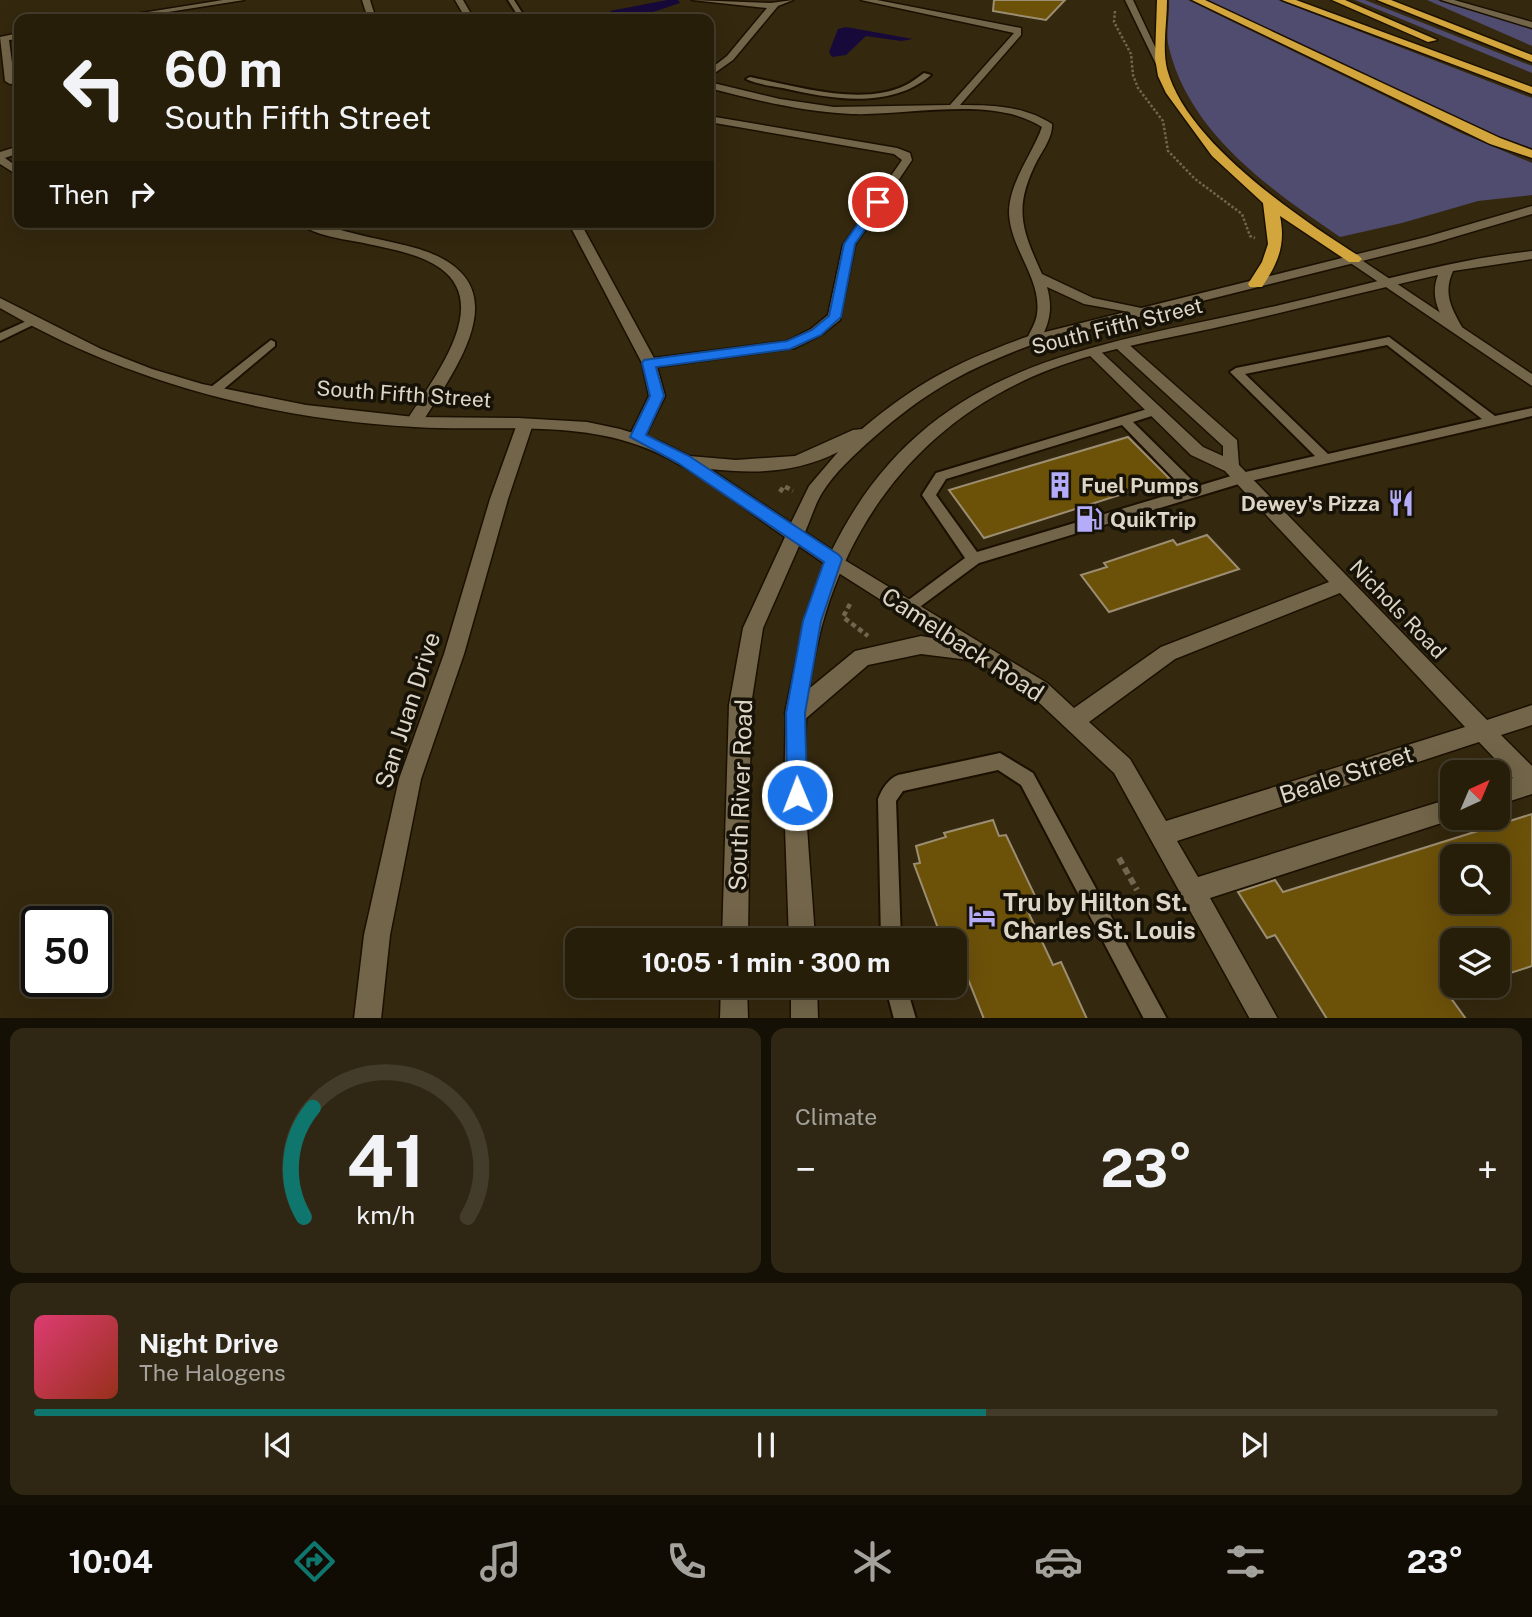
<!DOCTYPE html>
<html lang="en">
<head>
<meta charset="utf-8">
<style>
	body { margin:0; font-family:"Public Sans",sans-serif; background:#2f2713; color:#f1f3f6; height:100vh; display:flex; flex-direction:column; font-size:26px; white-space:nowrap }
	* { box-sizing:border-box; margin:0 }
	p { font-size:23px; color:#a4a29c }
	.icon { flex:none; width:38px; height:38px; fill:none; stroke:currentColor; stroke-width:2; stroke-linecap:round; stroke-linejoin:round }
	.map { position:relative; height:1018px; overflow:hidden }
	.sheet { display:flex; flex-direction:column; gap:10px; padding:10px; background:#151006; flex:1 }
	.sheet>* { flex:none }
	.banner { position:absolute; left:14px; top:14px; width:700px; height:214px; border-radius:14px; box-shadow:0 7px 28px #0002,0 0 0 2px #433c2b; background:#271e0a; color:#f1f3f6; overflow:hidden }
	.needle { width:46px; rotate:44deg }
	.fabs { position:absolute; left:1440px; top:760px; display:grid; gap:14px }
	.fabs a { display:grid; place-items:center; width:70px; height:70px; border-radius:14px; background:#271e0a; box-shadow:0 7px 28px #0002,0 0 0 2px #433c2b; font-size:35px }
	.speed { position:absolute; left:21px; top:906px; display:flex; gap:14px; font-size:35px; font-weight:700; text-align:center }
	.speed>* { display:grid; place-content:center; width:91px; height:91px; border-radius:50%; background:#271e0a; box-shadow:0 7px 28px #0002,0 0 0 2px #433c2b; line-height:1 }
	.speed .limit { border:4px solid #111; border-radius:10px; background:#fff; color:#111 }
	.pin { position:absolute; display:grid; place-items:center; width:60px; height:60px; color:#fff; margin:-30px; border:4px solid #fff; border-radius:50%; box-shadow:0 2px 7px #0007 }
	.me { position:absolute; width:77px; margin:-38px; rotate:359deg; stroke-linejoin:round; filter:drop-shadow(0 0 5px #0008) }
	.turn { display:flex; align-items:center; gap:24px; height:147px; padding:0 35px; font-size:32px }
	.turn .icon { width:91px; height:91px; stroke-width:2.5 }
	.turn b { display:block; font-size:49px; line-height:60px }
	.then { display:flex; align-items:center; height:66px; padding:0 35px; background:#0003; gap:14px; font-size:26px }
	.big { font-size:52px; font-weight:700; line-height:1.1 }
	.sheet .tile { flex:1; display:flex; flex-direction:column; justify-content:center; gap:10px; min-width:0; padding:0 24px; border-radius:14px; background:#2f2713 }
	.sheet .dial { align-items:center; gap:0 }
	.dial svg { height:182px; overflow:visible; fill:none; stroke:#433c2b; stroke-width:7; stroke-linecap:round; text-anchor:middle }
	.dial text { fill:#f1f3f6; stroke:none }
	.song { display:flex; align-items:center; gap:21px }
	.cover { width:84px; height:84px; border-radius:10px; background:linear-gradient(135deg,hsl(340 70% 55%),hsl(10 70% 35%)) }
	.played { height:7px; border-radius:4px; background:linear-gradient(90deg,#0f766e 65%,#433c2b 65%) }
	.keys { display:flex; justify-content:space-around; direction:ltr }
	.heat { display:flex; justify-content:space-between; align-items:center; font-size:38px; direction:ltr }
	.sheet .tiles { flex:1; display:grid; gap:10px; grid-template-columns:1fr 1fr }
	.tile:last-child { grid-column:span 2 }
	.trip { position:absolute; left:565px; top:928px; width:402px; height:70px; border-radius:14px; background:#271e0a; box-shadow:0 7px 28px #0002,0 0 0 2px #433c2b; font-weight:700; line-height:70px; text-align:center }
	.tabs { display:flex; height:112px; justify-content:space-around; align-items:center; background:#100c04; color:#a4a29c }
	.tabs .icon { width:49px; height:49px }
	.tabs .current { color:#0f766e }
	.tabs b { font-size:32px; color:#f1f3f6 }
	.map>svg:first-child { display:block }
	.green { fill:#504c6f }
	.water { fill:#170a3b }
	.building { fill:#6c5109; stroke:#9c8e72; stroke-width:2; fill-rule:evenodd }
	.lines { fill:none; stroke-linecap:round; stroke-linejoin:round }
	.lane-casing { stroke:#1b1000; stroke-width:4 }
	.street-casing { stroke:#1b1000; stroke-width:3 }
	.secondary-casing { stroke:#1b1000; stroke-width:3 }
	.highway-casing { stroke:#1b1000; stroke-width:3 }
	.path-far2 { stroke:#716751; stroke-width:2.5; stroke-dasharray:2.5 2; stroke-linecap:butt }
	.path-far1 { stroke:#716751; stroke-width:4.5; stroke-dasharray:5 3.5; stroke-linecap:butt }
	.path { stroke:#716751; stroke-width:6; stroke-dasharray:7 4.5; stroke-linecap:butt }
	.lane { fill:#726549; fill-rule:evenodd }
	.street { fill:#726549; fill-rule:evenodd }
	.secondary { fill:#726549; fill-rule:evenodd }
	.highway { fill:#d3a63d; fill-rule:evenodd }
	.route { fill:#1a73e8; stroke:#114b97; stroke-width:2 }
	.labels { text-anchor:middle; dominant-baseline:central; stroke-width:7; stroke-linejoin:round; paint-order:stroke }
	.street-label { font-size:21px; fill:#ddd6c7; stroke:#171207 }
	.poi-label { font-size:21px; font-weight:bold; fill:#ddd6c7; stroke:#171207; text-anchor:start }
	.near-street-label { font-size:24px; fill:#ddd6c7; stroke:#171207 }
	.near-poi-label { font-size:24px; font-weight:bold; fill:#ddd6c7; stroke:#171207; text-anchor:start }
</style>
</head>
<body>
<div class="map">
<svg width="1532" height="1019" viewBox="0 0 1532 1019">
	<rect width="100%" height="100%" fill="#34280e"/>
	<g class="green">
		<path d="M1169,0h19l273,133 71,30v32l-54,6 -76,22 -62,14c-69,-47 -150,-103 -171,-189 -4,-15 1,-32 0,-48z"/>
		<path d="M1205,0h73l254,98v50l-34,-12z"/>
		<path d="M1355,0h10l167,66v7z"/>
		<path d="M1427,0h10l95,28v18z"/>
	</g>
	<g class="water">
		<path d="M667,0h11l2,3 -48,16h-15l-7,-8z"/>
		<path d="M846,27l67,12 -12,2 -35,-5 -20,19 -14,2 -3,-5 9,-23z"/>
	</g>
	<g class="building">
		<path d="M994,0h71l-19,20 -53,-9z"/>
		<path d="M1128,437l42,42 -186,59 -35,-48z"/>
		<path d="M1207,535l32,34 -130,43 -28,-37 26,-8 -3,-4 69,-23 4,5z"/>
		<path d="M1532,814v152l-34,11v-37h-46v52l-4,2 18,25h-139l-52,-84 -8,3 -29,-46 37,-12 8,12zM1452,856h46v45h-46z"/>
		<path d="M993,820l6,16 7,-1 31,65 -13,3 29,62 8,-3 26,57h-103l-28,-70v-9h-4l-4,-10 -9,1 -25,-67 6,-1 -4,-17 30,-9 -2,-4z"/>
	</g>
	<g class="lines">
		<defs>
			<g id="lane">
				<path d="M508,0h6l12,19h-6z"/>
				<path d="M924,73l7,2c-41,35 -100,24 -148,13 -12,-2 -26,-4 -37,-9l4,-2c46,9 112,30 156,8 6,-3 12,-8 18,-12z"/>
				<path d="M31,319l6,3 -2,2 -35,17v-8z"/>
				<path d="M1389,337l106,79 37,-8v8l-290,67 -263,80 -66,49 -5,2 -5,-2 -3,-4 3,-4 62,-46 -43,-63 14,-22 218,-66 4,1 2,3 -2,3 -25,8 65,64 43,-13 74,-17 -85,-84 6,-4zM1387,345l95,74 -154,35 -83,-80zM1122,425l63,65 -208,62 -41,-57 10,-16z"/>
				<path d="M271,340l4,2v4l-56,47h-8l-2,-3 2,-3z"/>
				<path d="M1000,753l33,20 134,246h-23l-123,-234 -23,-15 -95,21 -7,10 5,139h-20l-3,-141c4,-10 10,-20 20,-24z"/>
				<path d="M885,985h21l10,34h-22z"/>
			</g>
			<g id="street">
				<path d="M223,0h21l-120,19h-20z"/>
				<path d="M362,0h8l6,19h-8z"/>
				<path d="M455,0h8l11,19h-8z"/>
				<path d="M692,0l79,3 22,-3 -15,6 -45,54 -24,17v-7l18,-14 40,-48z"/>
				<path d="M861,0h16l144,28v7l-61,70c33,0 64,1 92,19 1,11 -8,25 -14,35 -25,48 -17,69 4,115l51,24 53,11v6l-62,-11 -37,-17c6,21 3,36 -8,55l-5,1 -7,-4c3,-8 9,-16 10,-25 5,-36 -28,-66 -28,-103 1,-30 23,-56 33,-84 -49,-32 -134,-11 -190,-13 -49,-2 -97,-14 -143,-26v-6l71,17 54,8 116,-2 64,-72z"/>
				<path d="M1125,0h8l31,66 -8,-2z"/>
				<path d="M19,33v6l-10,1 5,38 5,-1v6l-9,1 -5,-3 -5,-44z"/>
				<path d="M709,116l188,32 13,5 2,7 -57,85 -15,75 -19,15 -26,13 -138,19 8,29 -20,41 -8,6 -8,-6 20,-41 -7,-33 -74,-141h12l74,136 133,-17 24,-12 17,-14 15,-70 59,-85 -8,-6 -185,-32z"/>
				<path d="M19,146v7l-14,5 14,10v8l-19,-12v-12z"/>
				<path d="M298,222h18c33,13 69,17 103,27 105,33 37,118 1,177l-6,1 -8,-5c24,-40 88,-116 34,-154 -21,-15 -51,-19 -76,-25 -21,-4 -50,-7 -66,-21z"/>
				<path d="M1354,255l178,119v12l-183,-124 -1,-3z"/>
				<path d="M1121,341l5,1 111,98 2,25 248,255 45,-15v20l-31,10 31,31v28l-34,11v-22l15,-5 -34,-36 -302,99 21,36 254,-79v19h8l-250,81 68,121h-28l-136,-246 -81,-76 -56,-36 -56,-7 -53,11 -64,55 -8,3 -8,-3 -3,-7 3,-7 67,-55 66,-15 23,4 -118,-75 -2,-5 2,-5 7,-2 214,130 27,25 87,-61 168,-65 -104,-111 -34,-16 -105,-103 2,-3h10l105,98 20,9v-10l-107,-98 -2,-3zM1340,593l125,134 -299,94 -36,-62 -41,-37 86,-63z"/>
				<path d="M525,419l8,5 -25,75 -44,155 -43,125 -31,156 -9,84h-27l10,-84 35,-156 45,-125 46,-155 27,-75z"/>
			</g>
			<g id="secondary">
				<path d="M1441,0h13l78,22v6z"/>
				<path d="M1532,206v8l-98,29 -395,99c-70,26 -109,46 -166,96 -18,16 -38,34 -51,55 -7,11 -11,26 -17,39l27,18c95,-192 262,-202 448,-245 84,-19 166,-45 252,-54v8l-79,12c-10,22 -2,37 9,56l-2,3h-10c-12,-18 -20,-34 -12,-55 -72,16 -143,35 -215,51 -57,13 -117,22 -172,43 -148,57 -229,184 -244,339 -7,77 4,156 8,232h-26l-5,-141 2,-91 20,-94 19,-50 -26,-18 -36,82 -12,77 -3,235h-26l7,-235 14,-77 42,-91c-44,-30 -89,-69 -139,-89 -73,-29 -155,-16 -231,-21 -147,-8 -288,-45 -415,-119v-10l101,51 51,20 50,15 104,21 108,12 104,1 69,4 33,7 39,12 30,15 47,4 59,-4 58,-26 9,-1c57,-48 97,-68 167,-93l397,-99zM838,452l-29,34 -18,37 -81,-54c45,5 87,4 128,-17z"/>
				<path d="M721,985h26l1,34h-28z"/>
				<path d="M791,985h26l1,34h-27z"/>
			</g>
			<g id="highway">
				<path d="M1157,0h10c0,23 -5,47 0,69 19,73 132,149 192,187l3,3 -3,3h-10l-69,-46c6,29 -2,47 -18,71h-12l-2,-3 14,-22 6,-18 -5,-41 -51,-47 -46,-63 -8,-17 -3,-18z"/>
				<path d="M1192,0h13l295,138 32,12v8l-42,-14z"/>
				<path d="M1282,0h14l236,87v7z"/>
				<path d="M1332,0h13l92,40 -9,2z"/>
				<path d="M1377,0h14l141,55v7z"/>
			</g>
		</defs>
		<use href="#lane" class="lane-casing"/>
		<use href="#street" class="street-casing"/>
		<use href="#secondary" class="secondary-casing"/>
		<use href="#highway" class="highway-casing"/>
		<path class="path-far2" d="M1115,11l-1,11 17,32 2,21 5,13 25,33 5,30 27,28 47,35 8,22 5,2"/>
		<g class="path-far1">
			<path d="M780,492l4,-6 9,5"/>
			<path d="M850,604l-7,13 25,19"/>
		</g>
		<path class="path" d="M1119,858l18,32"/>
		<use href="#lane" class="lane"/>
		<use href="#street" class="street"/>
		<use href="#secondary" class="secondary"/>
		<use href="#highway" class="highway"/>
	</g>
	<path class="route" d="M874,200l10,2 -29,42 -14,73 -20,18 -31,14 -134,18 8,29 -18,39 43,21 150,99 3,4 -21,62 -16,92 2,82 -3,7 -7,3 -7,-3 -3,-7 -1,-82 17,-92 21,-59 -146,-99 -48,-26 20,-41 -8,-33 2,-3 143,-19 25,-11 17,-14 15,-72z"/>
	<defs>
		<symbol id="building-bare" viewBox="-9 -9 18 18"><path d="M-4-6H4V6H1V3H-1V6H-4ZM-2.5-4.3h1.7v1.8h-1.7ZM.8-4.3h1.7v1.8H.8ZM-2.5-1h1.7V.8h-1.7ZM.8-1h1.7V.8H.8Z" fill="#b4acf9" stroke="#171207" stroke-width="2.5" paint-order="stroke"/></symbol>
		<symbol id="restaurant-bare" viewBox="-9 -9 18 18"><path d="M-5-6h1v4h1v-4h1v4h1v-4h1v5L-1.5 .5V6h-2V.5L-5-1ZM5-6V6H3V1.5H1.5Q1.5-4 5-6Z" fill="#b4acf9" stroke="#171207" stroke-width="2.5" paint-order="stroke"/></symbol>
		<symbol id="fuel-bare" viewBox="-9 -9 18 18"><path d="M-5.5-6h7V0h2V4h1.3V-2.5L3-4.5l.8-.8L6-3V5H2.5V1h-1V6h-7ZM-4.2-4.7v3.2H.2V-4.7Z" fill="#b4acf9" stroke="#171207" stroke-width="2.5" paint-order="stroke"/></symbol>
		<symbol id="hotel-bare" viewBox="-9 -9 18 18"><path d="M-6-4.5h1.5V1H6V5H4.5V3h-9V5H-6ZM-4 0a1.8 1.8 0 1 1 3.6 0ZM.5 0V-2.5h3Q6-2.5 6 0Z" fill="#b4acf9" stroke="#171207" stroke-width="2.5" paint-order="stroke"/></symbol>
	</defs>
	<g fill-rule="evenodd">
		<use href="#building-bare" x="1041" y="466" width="38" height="38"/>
		<use href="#restaurant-bare" x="1382" y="484" width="38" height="38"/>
		<use href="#fuel-bare" x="1070" y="500" width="38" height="38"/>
		<use href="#hotel-bare" x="963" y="897" width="38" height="38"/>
	</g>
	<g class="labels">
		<g class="street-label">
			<text transform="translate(1117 326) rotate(-14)">South Fifth Street</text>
			<text transform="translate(404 394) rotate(4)">South Fifth Street</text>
			<text transform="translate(1398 609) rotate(46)">Nichols Road</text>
		</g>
		<g class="poi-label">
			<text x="1081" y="485">Fuel Pumps</text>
			<text x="1380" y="503" text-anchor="end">Dewey's Pizza</text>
			<text x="1110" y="519">QuikTrip</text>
		</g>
		<g class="near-street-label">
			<text transform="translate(963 644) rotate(33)">Camelback Road</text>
			<text transform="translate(407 710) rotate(-72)">San Juan Drive</text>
			<text transform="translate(1346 774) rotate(-18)">Beale Street</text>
			<text transform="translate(740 795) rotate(-88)">South River Road</text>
		</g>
		<g class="near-poi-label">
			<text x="1003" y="902">Tru by Hilton St.<tspan x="1003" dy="28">Charles St. Louis</tspan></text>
		</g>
	</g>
</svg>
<div class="fabs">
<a><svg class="needle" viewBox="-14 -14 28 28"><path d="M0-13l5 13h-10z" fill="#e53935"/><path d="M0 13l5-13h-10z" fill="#a4a29c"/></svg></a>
<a><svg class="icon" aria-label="search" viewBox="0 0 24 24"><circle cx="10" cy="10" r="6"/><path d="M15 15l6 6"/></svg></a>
<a><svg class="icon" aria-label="layers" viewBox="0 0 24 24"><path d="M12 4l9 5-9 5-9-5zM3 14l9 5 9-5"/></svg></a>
</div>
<div class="speed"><div class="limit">50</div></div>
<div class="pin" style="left:878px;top:202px;background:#d93025"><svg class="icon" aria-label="arrive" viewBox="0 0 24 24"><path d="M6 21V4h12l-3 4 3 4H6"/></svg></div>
<svg class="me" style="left:797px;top:795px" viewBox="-20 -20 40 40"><circle r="17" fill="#1a73e8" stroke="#fff" stroke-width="3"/><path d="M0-11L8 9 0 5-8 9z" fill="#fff"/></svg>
<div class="trip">10:05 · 1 min · 300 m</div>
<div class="banner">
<div class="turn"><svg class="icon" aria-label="left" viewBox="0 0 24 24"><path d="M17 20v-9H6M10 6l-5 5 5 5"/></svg><div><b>60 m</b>South Fifth Street</div></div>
<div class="then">Then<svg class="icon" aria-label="right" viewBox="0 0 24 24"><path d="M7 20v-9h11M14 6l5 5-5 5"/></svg></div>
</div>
</div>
<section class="sheet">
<div class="tiles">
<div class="tile dial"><svg viewBox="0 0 100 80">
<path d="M14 69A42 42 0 1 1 86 69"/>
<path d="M14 69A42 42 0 0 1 18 21" stroke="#0f766e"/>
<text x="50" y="56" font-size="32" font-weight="700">41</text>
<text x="50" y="72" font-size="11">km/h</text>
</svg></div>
<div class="tile"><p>Climate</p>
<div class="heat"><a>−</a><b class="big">23°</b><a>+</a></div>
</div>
<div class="tile">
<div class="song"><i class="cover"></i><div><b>Night Drive</b><p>The Halogens</p></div></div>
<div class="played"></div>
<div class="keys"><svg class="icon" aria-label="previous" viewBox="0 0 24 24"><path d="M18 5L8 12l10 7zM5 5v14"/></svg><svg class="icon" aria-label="pause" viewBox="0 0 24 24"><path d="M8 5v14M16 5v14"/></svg><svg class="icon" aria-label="next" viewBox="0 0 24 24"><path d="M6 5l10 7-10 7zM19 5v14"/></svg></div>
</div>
</div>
</section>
<nav class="tabs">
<b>10:04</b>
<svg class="icon current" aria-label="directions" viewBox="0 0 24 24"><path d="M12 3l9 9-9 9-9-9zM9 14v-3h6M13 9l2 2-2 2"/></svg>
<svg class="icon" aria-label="music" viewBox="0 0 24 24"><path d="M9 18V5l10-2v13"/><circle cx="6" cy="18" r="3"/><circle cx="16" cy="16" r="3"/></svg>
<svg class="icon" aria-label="phone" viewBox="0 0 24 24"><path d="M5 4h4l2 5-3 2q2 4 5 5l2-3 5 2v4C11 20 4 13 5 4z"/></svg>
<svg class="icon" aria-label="climate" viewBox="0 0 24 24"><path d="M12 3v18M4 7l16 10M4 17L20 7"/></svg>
<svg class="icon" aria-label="car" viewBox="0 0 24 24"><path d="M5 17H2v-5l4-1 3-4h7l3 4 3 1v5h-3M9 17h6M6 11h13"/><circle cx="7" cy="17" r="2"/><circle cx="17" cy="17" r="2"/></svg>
<svg class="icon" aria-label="filters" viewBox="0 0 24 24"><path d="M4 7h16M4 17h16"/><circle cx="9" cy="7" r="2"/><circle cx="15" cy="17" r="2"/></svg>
<b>23°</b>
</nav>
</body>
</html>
